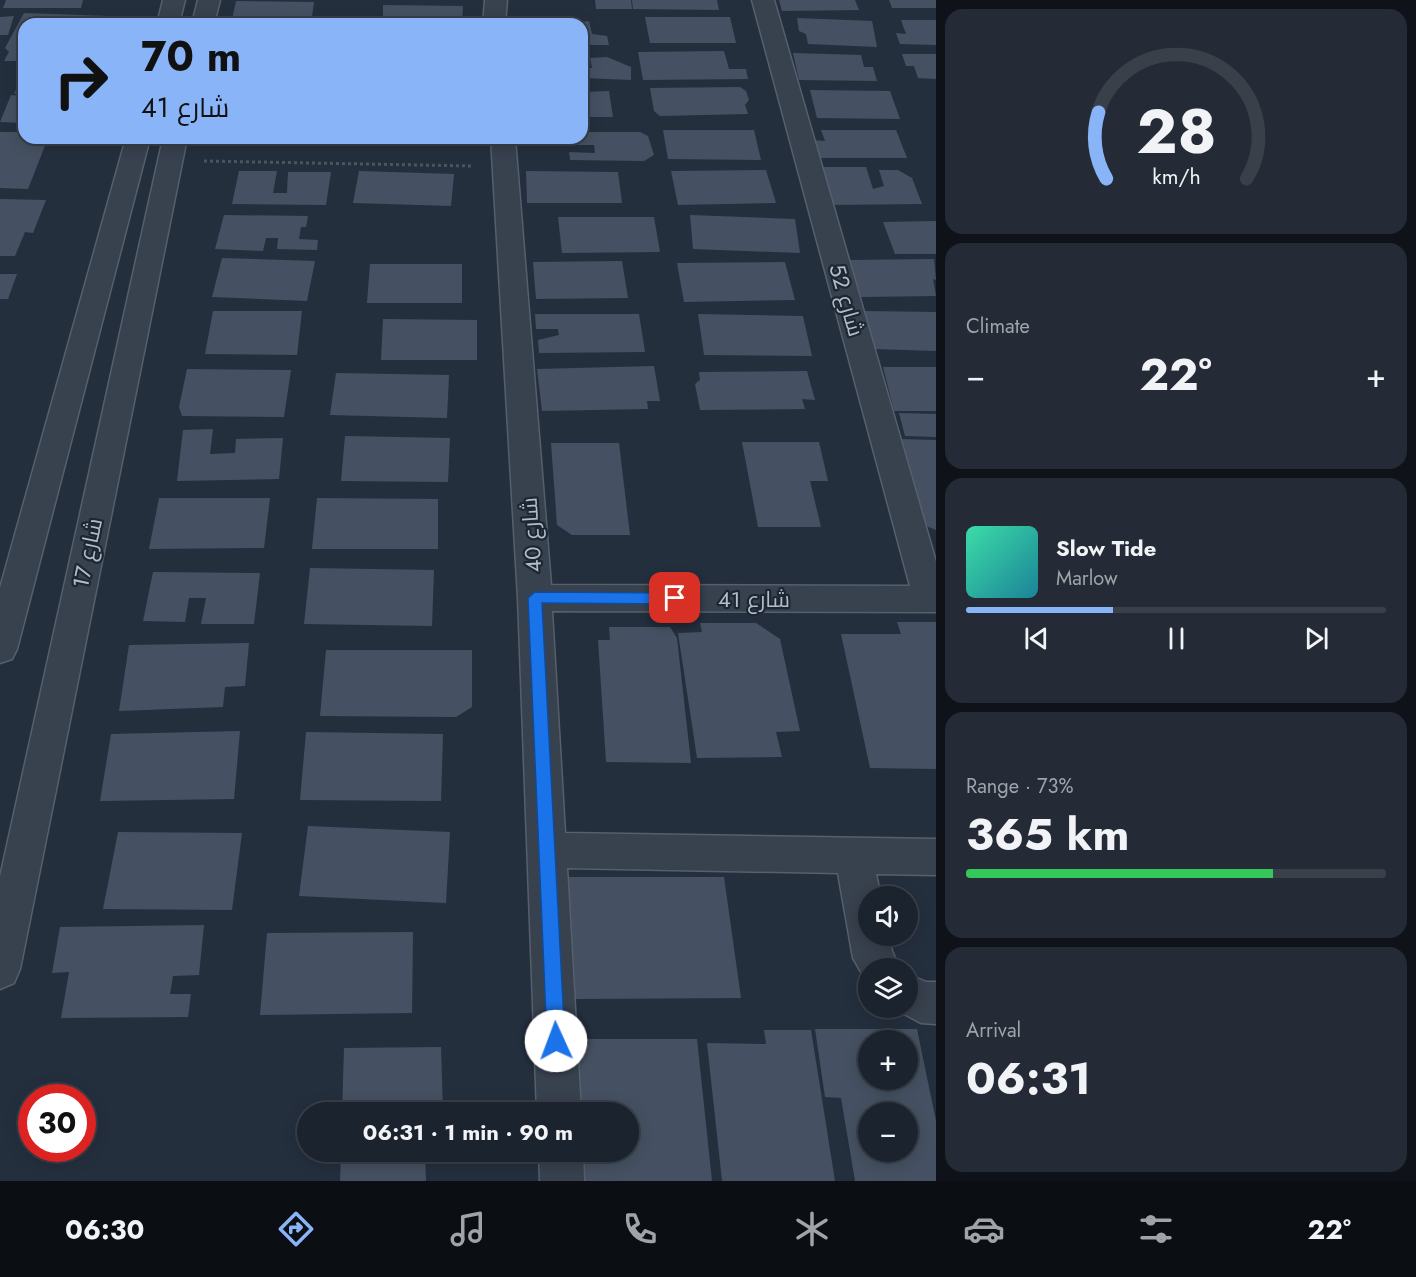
<!DOCTYPE html>
<html lang="en">
<head>
<meta charset="utf-8">
<style>
	body { margin:0; font-family:Jost,Cairo,sans-serif; background:#242b36; color:#f1f3f6; height:100vh; display:flex; flex-direction:column; font-size:22px; white-space:nowrap }
	* { box-sizing:border-box; margin:0 }
	p { font-size:20px; color:#a0a4aa }
	.icon { flex:none; width:33px; height:33px; fill:none; stroke:currentColor; stroke-width:2; stroke-linecap:round; stroke-linejoin:round }
	.map { position:relative; flex:1; overflow:hidden }
	.details { display:flex; flex-direction:column; gap:9px; padding:9px; background:#0f1319; width:480px }
	.details>* { flex:none }
	.top-card { position:absolute; left:18px; top:18px; width:570px; height:126px; border-radius:18px; box-shadow:0 3px 15px #0003,0 0 0 2px #39404a; background:#8ab4f8; color:#111; overflow:hidden }
	.controls { position:absolute; left:858px; top:886px; display:grid; gap:12px }
	.controls a { display:grid; place-items:center; width:60px; height:60px; border-radius:50%; background:#1b232e; box-shadow:0 3px 15px #0003,0 0 0 2px #39404a; font-size:30px }
	.speed { position:absolute; left:18px; top:1084px; display:flex; gap:12px; font-size:30px; font-weight:700; text-align:center }
	.speed>* { display:grid; place-content:center; width:78px; height:78px; border-radius:50%; background:#1b232e; box-shadow:0 3px 15px #0003,0 0 0 2px #39404a; line-height:1 }
	.speed .limit { border:9px solid #d22; background:#fff; color:#111 }
	.pin { position:absolute; display:grid; place-items:center; width:51px; height:51px; color:#fff; margin:-26px; border-radius:12px; box-shadow:0 3px 9px #0006 }
	.me { position:absolute; width:66px; margin:-33px; rotate:358deg; stroke-linejoin:round; filter:drop-shadow(0 0 4px #0008) }
	.turn { display:flex; align-items:center; gap:21px; height:126px; padding:0 24px; font-size:27px }
	.turn .icon { width:78px; height:78px; stroke-width:2.5 }
	.turn b { display:block; font-size:42px; line-height:51px }
	.big { font-size:45px; font-weight:700; line-height:1.1 }
	.details .card { flex:1; display:flex; flex-direction:column; justify-content:center; gap:9px; min-width:0; padding:0 21px; border-radius:18px; background:#242b36 }
	.details .dial { align-items:center; gap:0 }
	.dial svg { height:156px; overflow:visible; fill:none; stroke:#39404a; stroke-width:7; stroke-linecap:round; text-anchor:middle }
	.dial text { fill:#f1f3f6; stroke:none }
	.song { display:flex; align-items:center; gap:18px }
	.cover { width:72px; height:72px; border-radius:9px; background:linear-gradient(135deg,hsl(160 70% 55%),hsl(190 70% 35%)) }
	.played { height:6px; border-radius:3px; background:linear-gradient(90deg,#8ab4f8 35%,#39404a 35%) }
	.keys { display:flex; justify-content:space-around; direction:ltr }
	.heat { display:flex; justify-content:space-between; align-items:center; font-size:33px; direction:ltr }
	.charge { height:9px; border-radius:4px; background:linear-gradient(90deg,#34c759 73%,#39404a 0) }
	.trip { position:absolute; left:297px; top:1102px; width:342px; height:60px; border-radius:30px; background:#1b232e; box-shadow:0 3px 15px #0003,0 0 0 2px #39404a; font-weight:700; line-height:60px; text-align:center }
	.tab-bar { display:flex; height:96px; justify-content:space-around; align-items:center; background:#0b0e12; color:#a0a4aa }
	.tab-bar .icon { width:42px; height:42px }
	.tab-bar .on { color:#8ab4f8 }
	.tab-bar b { font-size:27px; color:#f1f3f6 }
	main { display:flex; flex:1; min-height:0 }
	.map>svg:first-child { display:block }
	.building { fill:#455162; fill-rule:evenodd }
	.lines { fill:none; stroke-linecap:round; stroke-linejoin:round }
	.minor-casing { stroke:#565f6c; stroke-width:3 }
	.path { stroke:#44595c; stroke-width:3; stroke-dasharray:3 3; stroke-linecap:butt }
	.minor { fill:#38414e; fill-rule:evenodd }
	.route { fill:#1a73e8; stroke:#114b97; stroke-width:1.5 }
	.labels { text-anchor:middle; dominant-baseline:central; stroke-width:4.5; stroke-linejoin:round; paint-order:stroke }
	.street-label { font-size:22px; fill:#b4bcc9; stroke:#1d2633 }
</style>
</head>
<body>
<main>
<div class="map">
<svg width="936" height="1181" viewBox="0 0 936 1181">
	<rect width="100%" height="100%" fill="#242f3e"/>
	<g class="building">
		<path d="M6,0h77l-2,8h-78z"/>
		<path d="M595,0h36l1,9h-36z"/>
		<path d="M632,0h85l2,10 -86,-1z"/>
		<path d="M779,0h76l4,10 -77,1z"/>
		<path d="M889,0h47v8h-44z"/>
		<path d="M236,1l78,1 -3,22h-80z"/>
		<path d="M383,5l80,1 -1,18h-67v-4h-6l1,-4h-7z"/>
		<path d="M24,13l86,3 -3,8h-83v37h-20l5,-9 -4,-4z"/>
		<path d="M14,16l-6,19h-8v-18z"/>
		<path d="M645,17h85l6,26h-86z"/>
		<path d="M797,18l75,3 5,26 -69,-3 -2,-10 -7,-3z"/>
		<path d="M901,20h35v25l-36,-1 -4,-11 10,1z"/>
		<path d="M553,21v3h-32v-2z"/>
		<path d="M589,21l3,13 15,2 2,9h-27v-21h-18z"/>
		<path d="M724,51l5,18h17l2,10 -105,1 -5,-28z"/>
		<path d="M793,53l68,2 3,12h9l4,14 -78,-1z"/>
		<path d="M902,54h34v25l-18,-1 -4,-12h-8z"/>
		<path d="M607,57l24,10v13l-49,-2v-10h10l-2,-10z"/>
		<path d="M24,71v23h-10z"/>
		<path d="M740,87l6,4 3,9 -4,5 3,9 -88,2 -6,-5 -4,-23z"/>
		<path d="M810,90l80,1 10,28 -83,-1z"/>
		<path d="M609,91l4,26h-30l-1,-25z"/>
		<path d="M11,95l13,1v27l-24,-1z"/>
		<path d="M663,130h91l7,30 -93,-1z"/>
		<path d="M821,130h75l11,28h-90l-4,-18 12,1z"/>
		<path d="M0,132h24v6h24l-20,51 -28,-1z"/>
		<path d="M582,132h58l8,4 6,19 -10,6 -74,-1 -1,-8 26,1 -1,-8h-33l-1,-7h22z"/>
		<path d="M817,167h49l7,22 11,-3 -5,-16h19l14,8 10,26 -93,1z"/>
		<path d="M766,170l10,33 -98,2 -7,-34z"/>
		<path d="M239,171h38l-4,22h14l1,-21h43l-5,33 -94,-1z"/>
		<path d="M359,171l95,3 -3,32 -98,-3z"/>
		<path d="M526,171l92,1 4,31h-95z"/>
		<path d="M0,199l46,1 -13,33 -8,-1 -10,24h-15z"/>
		<path d="M224,215l84,1 -2,11h-5l-2,12 19,1 -1,10 -40,-1 1,-11h-12l-3,13 -48,-2z"/>
		<path d="M690,215l105,4 5,34 -107,-4z"/>
		<path d="M558,217h96l6,35 -98,1z"/>
		<path d="M936,221v33h-41l-12,-32z"/>
		<path d="M222,258l93,3 -8,40 -95,-4z"/>
		<path d="M934,259l2,21 -3,-1 3,17 -75,1 -12,-37z"/>
		<path d="M622,261l6,37 -92,1 -3,-37z"/>
		<path d="M785,262l10,38 -111,2 -7,-39z"/>
		<path d="M370,264h92v39h-95z"/>
		<path d="M0,274h17l-9,25h-8z"/>
		<path d="M213,311h89l-5,44 -92,-1z"/>
		<path d="M864,311l72,1v39l-62,-2z"/>
		<path d="M535,314h104l6,38 -106,1 -1,-13 21,-5 -1,-6h-22z"/>
		<path d="M698,314l105,2 9,40 -108,-1z"/>
		<path d="M383,319l94,1v40h-96z"/>
		<path d="M654,366l6,35h-13l1,8 -106,2 -5,-42z"/>
		<path d="M883,367h53v44h-42z"/>
		<path d="M187,369l104,1 -7,47 -102,-1 -3,-9z"/>
		<path d="M807,371l8,29 -13,-1 3,10 -105,1 -5,-26 5,-4 -1,-8z"/>
		<path d="M336,373l113,2 -2,43 -117,-3z"/>
		<path d="M899,413l37,1v23l-31,-1z"/>
		<path d="M213,429l-3,25 25,-1 1,-14 47,-1 -4,41 -102,2 6,-51z"/>
		<path d="M345,436l105,2 -2,44 -107,-1z"/>
		<path d="M899,439l37,1v90l-17,-7z"/>
		<path d="M742,442h77l9,39h-18l11,46h-63z"/>
		<path d="M551,443h68l11,92h-58l-15,-10z"/>
		<path d="M159,498h111l-6,50 -115,1z"/>
		<path d="M317,498l121,1v50h-126z"/>
		<path d="M310,568l124,2 -2,56 -128,-2z"/>
		<path d="M153,572l107,1 -6,51h-53l5,-26h-17l-4,24 -42,-1z"/>
		<path d="M897,622h39v147l-66,-1 -29,-134h60z"/>
		<path d="M700,623h56l24,16 20,92 -24,1 6,25 -85,1 -19,-125 24,-1z"/>
		<path d="M609,627h61l7,11 14,125 -85,-1 -8,-122h12z"/>
		<path d="M249,643l-4,43 -20,1 -2,20 -104,4 10,-66z"/>
		<path d="M326,650h146v57l-16,10 -136,-1z"/>
		<path d="M240,731l-6,68 -134,2 11,-67z"/>
		<path d="M306,732l137,2 -2,67 -141,-1z"/>
		<path d="M308,826l142,6 -4,71 -147,-7z"/>
		<path d="M118,832l124,1 -10,77 -129,-1z"/>
		<path d="M567,877h157l17,121 -167,1z"/>
		<path d="M204,925l-5,50 -26,1 -3,18h21l-3,23 -127,1 8,-46 -17,1 8,-46z"/>
		<path d="M413,932l-1,81 -152,2 7,-82z"/>
		<path d="M815,1029h102l19,92v60h-81l-14,-83 -16,-1zM868,1041h40v39h-40zM868,1113h40v39h-40z"/>
		<path d="M764,1030h47l24,151h-113l-15,-138 59,1z"/>
		<path d="M575,1039h122l15,142h-130l-2,-29h48v-39h-49z"/>
		<path d="M441,1047l2,66h-101l2,-65z"/>
		<path d="M341,1152h84l1,29h-86z"/>
	</g>
	<g class="lines">
		<defs>
			<g id="minor">
				<path d="M163,0h22l-6,24h-22z"/>
				<path d="M198,0h22l-6,24h-22z"/>
				<path d="M485,0h22l-2,24h-22z"/>
				<path d="M752,0h22l162,562v50l-384,-1 13,222 371,6v36l-60,-1 5,23h-13v39h21l3,15 8,18h-32v15l-15,-26 -15,-85 -271,-5 14,245h-44l-19,-515 -27,-460h24l36,447 359,1z"/>
				<path d="M126,138h24l-133,511 -5,10 -12,4v-75z"/>
				<path d="M163,138h24l-167,831 -6,14 -14,6v-112z"/>
				<path d="M908,974l18,8h10v42l-15,-1 -28,-15h15z"/>
				<path d="M539,1152h44l1,29h-44z"/>
			</g>
		</defs>
		<use href="#minor" class="minor-casing"/>
		<path class="path" d="M204,161l268,5"/>
		<use href="#minor" class="minor"/>
	</g>
	<path class="route" d="M535,592l140,1 7,5 -7,6 -133,-1 23,438 -3,6 -6,3 -6,-3 -3,-6 -19,-443z"/>
	<g class="labels">
		<g class="street-label">
			<text transform="translate(847 300) rotate(74)">شارع 52</text>
			<text transform="translate(531 535) rotate(-94)">شارع 40</text>
			<text transform="translate(87 553) rotate(-78)">شارع 17</text>
			<text x="754" y="599">شارع 41</text>
		</g>
	</g>
</svg>
<div class="controls">
<a><svg class="icon" aria-label="sound" viewBox="0 0 24 24"><path d="M4 9h4l5-4v14l-5-4H4zM17 9q2 3 0 6"/></svg></a>
<a><svg class="icon" aria-label="layers" viewBox="0 0 24 24"><path d="M12 4l9 5-9 5-9-5zM3 14l9 5 9-5"/></svg></a>
<a>+</a>
<a>−</a>
</div>
<div class="speed"><div class="limit">30</div></div>
<div class="pin" style="left:675px;top:598px;background:#d93025"><svg class="icon" aria-label="arrive" viewBox="0 0 24 24"><path d="M6 21V4h12l-3 4 3 4H6"/></svg></div>
<svg class="me" style="left:556px;top:1041px" viewBox="-20 -20 40 40"><circle r="19" fill="#fff"/><path d="M0-13L10 11 0 6-10 11z" fill="#1a73e8"/></svg>
<div class="trip">06:31 · 1 min · 90 m</div>
<div class="top-card">
<div class="turn"><svg class="icon" aria-label="right" viewBox="0 0 24 24"><path d="M7 20v-9h11M14 6l5 5-5 5"/></svg><div><b>70 m</b>شارع 41</div></div>
</div>
</div>
<section class="details">
<div class="card dial"><svg viewBox="0 0 100 80">
<path d="M14 69A42 42 0 1 1 86 69"/>
<path d="M14 69A42 42 0 0 1 10 35" stroke="#8ab4f8"/>
<text x="50" y="56" font-size="32" font-weight="700">28</text>
<text x="50" y="72" font-size="11">km/h</text>
</svg></div>
<div class="card"><p>Climate</p>
<div class="heat"><a>−</a><b class="big">22°</b><a>+</a></div>
</div>
<div class="card">
<div class="song"><i class="cover"></i><div><b>Slow Tide</b><p>Marlow</p></div></div>
<div class="played"></div>
<div class="keys"><svg class="icon" aria-label="previous" viewBox="0 0 24 24"><path d="M18 5L8 12l10 7zM5 5v14"/></svg><svg class="icon" aria-label="pause" viewBox="0 0 24 24"><path d="M8 5v14M16 5v14"/></svg><svg class="icon" aria-label="next" viewBox="0 0 24 24"><path d="M6 5l10 7-10 7zM19 5v14"/></svg></div>
</div>
<div class="card"><p>Range · 73%</p><b class="big">365 km</b><div class="charge"></div></div>
<div class="card"><p>Arrival</p><b class="big">06:31</b></div>
</section>
</main>
<nav class="tab-bar">
<b>06:30</b>
<svg class="icon on" aria-label="directions" viewBox="0 0 24 24"><path d="M12 3l9 9-9 9-9-9zM9 14v-3h6M13 9l2 2-2 2"/></svg>
<svg class="icon" aria-label="music" viewBox="0 0 24 24"><path d="M9 18V5l10-2v13"/><circle cx="6" cy="18" r="3"/><circle cx="16" cy="16" r="3"/></svg>
<svg class="icon" aria-label="phone" viewBox="0 0 24 24"><path d="M5 4h4l2 5-3 2q2 4 5 5l2-3 5 2v4C11 20 4 13 5 4z"/></svg>
<svg class="icon" aria-label="climate" viewBox="0 0 24 24"><path d="M12 3v18M4 7l16 10M4 17L20 7"/></svg>
<svg class="icon" aria-label="car" viewBox="0 0 24 24"><path d="M5 17H2v-5l4-1 3-4h7l3 4 3 1v5h-3M9 17h6M6 11h13"/><circle cx="7" cy="17" r="2"/><circle cx="17" cy="17" r="2"/></svg>
<svg class="icon" aria-label="filters" viewBox="0 0 24 24"><path d="M4 7h16M4 17h16"/><circle cx="9" cy="7" r="2"/><circle cx="15" cy="17" r="2"/></svg>
<b>22°</b>
</nav>
</body>
</html>
